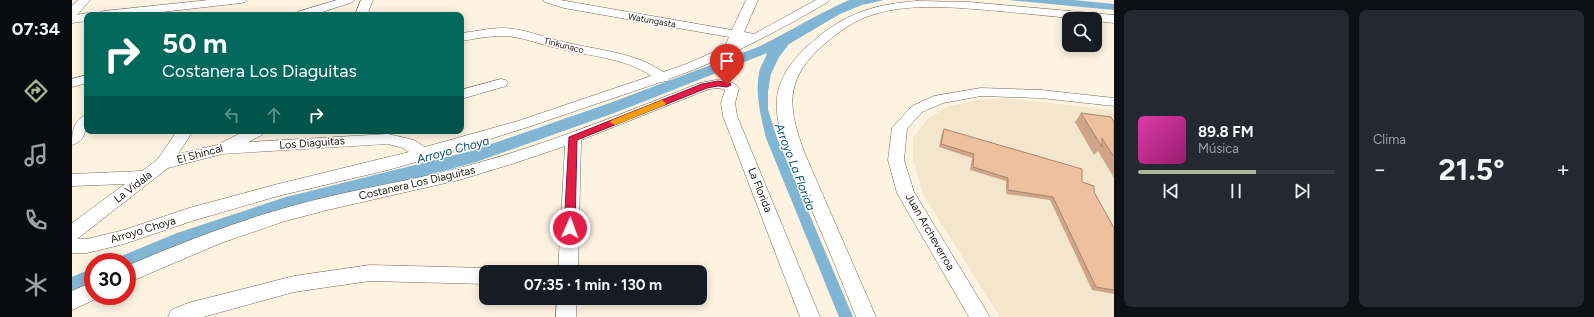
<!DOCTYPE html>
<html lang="es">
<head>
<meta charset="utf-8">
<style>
	body { margin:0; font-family:Figtree,sans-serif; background:#242831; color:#f1f3f6; height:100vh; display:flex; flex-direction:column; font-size:15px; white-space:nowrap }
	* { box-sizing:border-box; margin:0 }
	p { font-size:13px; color:#9ea1a6 }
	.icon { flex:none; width:22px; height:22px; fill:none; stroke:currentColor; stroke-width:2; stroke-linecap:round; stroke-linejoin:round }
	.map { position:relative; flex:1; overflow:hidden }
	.panel { display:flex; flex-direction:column; gap:10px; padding:10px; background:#0d0f14; width:480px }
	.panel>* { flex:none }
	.top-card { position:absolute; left:12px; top:12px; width:380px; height:122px; border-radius:8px; box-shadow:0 2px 10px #0003; background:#00695c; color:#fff; overflow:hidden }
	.controls { position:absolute; left:990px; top:12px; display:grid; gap:8px }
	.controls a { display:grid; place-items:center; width:40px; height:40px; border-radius:8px; background:#171b24; box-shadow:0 2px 10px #0003; font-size:20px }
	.speed { position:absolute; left:12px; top:253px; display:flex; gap:8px; font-size:20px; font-weight:700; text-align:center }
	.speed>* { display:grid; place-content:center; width:52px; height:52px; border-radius:50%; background:#171b24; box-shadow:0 2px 10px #0003; line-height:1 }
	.speed .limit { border:6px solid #d22; background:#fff; color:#111 }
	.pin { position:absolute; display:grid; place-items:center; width:34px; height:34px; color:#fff; margin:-41px -17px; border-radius:50% 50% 50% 0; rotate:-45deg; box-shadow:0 0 4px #0007 }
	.pin .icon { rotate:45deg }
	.me { position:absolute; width:44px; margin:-22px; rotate:2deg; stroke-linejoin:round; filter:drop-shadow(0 0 3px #0008) }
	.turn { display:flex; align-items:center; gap:14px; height:84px; padding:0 12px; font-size:18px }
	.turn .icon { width:52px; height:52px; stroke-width:2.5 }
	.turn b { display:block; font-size:28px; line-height:34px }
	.lanes { display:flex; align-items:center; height:38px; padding:0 12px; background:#0003; justify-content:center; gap:20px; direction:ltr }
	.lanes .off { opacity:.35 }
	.big { font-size:30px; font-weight:700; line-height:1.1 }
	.panel .widget { flex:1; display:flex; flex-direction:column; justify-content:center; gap:6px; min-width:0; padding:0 14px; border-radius:8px; background:#242831 }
	.song { display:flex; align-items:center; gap:12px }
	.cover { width:48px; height:48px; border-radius:6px; background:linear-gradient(135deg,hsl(320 70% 55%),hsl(320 70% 35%)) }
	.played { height:4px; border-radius:2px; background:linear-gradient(90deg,#a9b796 60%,#363941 60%) }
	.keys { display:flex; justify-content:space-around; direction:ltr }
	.heat { display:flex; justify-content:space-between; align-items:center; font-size:22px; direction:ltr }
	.panel .tiles { flex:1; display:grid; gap:10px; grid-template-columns:repeat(2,1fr) }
	.trip { position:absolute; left:407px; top:265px; width:228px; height:40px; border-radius:8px; background:#171b24; box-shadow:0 2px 10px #0003; font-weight:700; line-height:40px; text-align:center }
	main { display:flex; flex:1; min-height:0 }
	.tabs { display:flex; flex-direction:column; width:72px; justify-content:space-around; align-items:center; background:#090b0e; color:#9ea1a6 }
	.tabs .icon { width:28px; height:28px }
	.tabs .active { color:#a9b796 }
	.tabs b { font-size:18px; color:#f1f3f6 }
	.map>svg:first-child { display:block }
	.built { fill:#f4e5cd }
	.water { fill:#80b6d3 }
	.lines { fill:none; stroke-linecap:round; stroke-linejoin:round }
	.minor-casing { stroke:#716758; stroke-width:1 }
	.minor { fill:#fff; fill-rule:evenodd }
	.wall { fill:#cea588 }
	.building { fill:#efc09e; stroke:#a7866f }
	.route { fill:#e11d48; stroke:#92132f }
	.slow { fill:#f59e0b }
	.labels { text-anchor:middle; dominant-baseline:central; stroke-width:3; stroke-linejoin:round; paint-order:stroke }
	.far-street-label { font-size:9px; fill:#1c1913; stroke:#fff }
	.street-label { font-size:11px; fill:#1c1913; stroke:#fff }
	.water-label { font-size:12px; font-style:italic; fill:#08506d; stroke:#fff }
</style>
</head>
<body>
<main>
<nav class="tabs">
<b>07:34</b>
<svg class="icon active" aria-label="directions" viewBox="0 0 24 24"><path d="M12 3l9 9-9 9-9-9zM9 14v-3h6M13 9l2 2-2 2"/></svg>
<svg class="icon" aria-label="music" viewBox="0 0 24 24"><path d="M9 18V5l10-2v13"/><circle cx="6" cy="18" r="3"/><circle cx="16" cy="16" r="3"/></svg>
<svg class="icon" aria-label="phone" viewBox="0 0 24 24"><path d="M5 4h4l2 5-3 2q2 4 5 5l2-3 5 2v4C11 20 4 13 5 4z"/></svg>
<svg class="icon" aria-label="climate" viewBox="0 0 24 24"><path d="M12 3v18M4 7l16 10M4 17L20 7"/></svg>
</nav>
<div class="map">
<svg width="1042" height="317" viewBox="0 0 1042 317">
	<rect width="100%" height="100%" fill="#fef3e1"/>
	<path class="built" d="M933,98l109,12v207h-114l-77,-123 -10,-34v-22l15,-20 22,-12 28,-6z"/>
	<g class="water">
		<path d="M777,0h35l-22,5 -22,9 -51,30 -10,13 -8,17 -3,17v19l9,28 76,179h-14l-73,-179c-5,-21 -11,-43 -7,-65 1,-7 6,-13 8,-20l-150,59 -141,50 -54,15 -83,17 -212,73v-5h-20l70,-29 109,-36 185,-46 139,-48 148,-56c31,-15 59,-33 91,-47z"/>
		<path d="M936,0h66l40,4v6z"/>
		<path d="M21,268v13l-21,9v-13z"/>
	</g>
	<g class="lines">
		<defs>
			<g id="minor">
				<path d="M6,0h12l-13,15 10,-2 5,2h-5v6l-15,2v-17z"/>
				<path d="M137,0h38l-2,2 -4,1 -105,12h-38l2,-3 4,-1z"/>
				<path d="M265,0h18l-2,2 -40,13h-18l2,-3z"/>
				<path d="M289,0h12l-6,15h-12z"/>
				<path d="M471,0h17l172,30 14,-30h12l-14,32 10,2 62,-34h14l-2,2c-52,30 -102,57 -159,77l-1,2 -7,1 -133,45 -98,31 -42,12 -110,26 -86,25 -68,23 -37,9h-15v-30l53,-39 -53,2v-12l70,-3 15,-11 20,-29h16l-15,23 39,-9 28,-14h20l-3,4 -14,7 140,-8 26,6 11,7 93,-26 133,-45c-24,-18 -64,-20 -94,-28 -20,-4 -35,-12 -56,-12 -13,0 -27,3 -40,5v-8c13,-1 27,-5 40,-5 23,0 40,9 63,14 32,8 71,10 99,30l26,-9 38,-17 -1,-2 3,-7 -165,-29 -19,-6zM316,144l15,4 6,4 -131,32 -89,24 -65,22 -37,9h-10l91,-71 54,-14z"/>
				<path d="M845,1l52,1 145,13v8l-19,-2v-2h-15c-27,-3 -54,-5 -81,-8 -39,-3 -89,-9 -127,4 -20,6 -38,20 -53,34 -36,34 -30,62 -14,105l71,163h-20c-14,-35 -28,-70 -43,-104 -13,-31 -40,-82 -36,-115 3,-25 21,-45 40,-60 31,-26 60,-34 100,-37z"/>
				<path d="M15,75v8l-15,4v-8z"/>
				<path d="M429,79l5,1 2,3 -2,3 -45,13v-9z"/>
				<path d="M644,80c8,0 18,1 23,8l-4,15 2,13 83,201h-20l-77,-201 -2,-13 4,-13 -6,-2 -10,1 -128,51 -3,132h-20l7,-126 -50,17 -56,17 -132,30 -45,12 -61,21 -94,40v-17c65,-28 131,-53 200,-69 51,-12 103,-20 154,-35 75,-21 147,-51 219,-79z"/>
				<path d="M909,88l60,2 73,8v8l-73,-8 -60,-2 -38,7 -21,9 -15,17 -3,31 10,32 76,125h-21l-72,-124 -9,-33 4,-32 20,-22 22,-10z"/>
				<path d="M15,115c0,12 -1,26 -15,30 0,-12 1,-26 15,-30z"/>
				<path d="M298,265l116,3 8,4h-8v12l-116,-3 -76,11 -91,25h-35l3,-7 17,-7 106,-27z"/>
				<path d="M21,282v14l7,1 -28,13v-19z"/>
				<path d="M485,298h20l-1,19h-20z"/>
			</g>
		</defs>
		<use href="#minor" class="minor-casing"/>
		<use href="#minor" class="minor"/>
	</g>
	<g class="wall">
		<path d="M1009,113l33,9v56l-16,-27 -4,4 -19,-33z"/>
		<path d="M872,129l138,53 12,10 20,36v66l-22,-4 -42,-90 -44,-6v-13l-36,-11 2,-12 -33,-11 3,-14z"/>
	</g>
	<g class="building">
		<path d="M1009,113l30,4 3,5v35l-12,-19v9z"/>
		<path d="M872,129l138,40v13l12,4v6l20,36v62l-18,-3 -43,-90 -45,-7v-12l-35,-11 1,-13 -33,-10z"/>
	</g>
	<path class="route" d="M646,81l12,2 1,2 -4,2 -9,-1 -11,2 -130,52 -2,88 -2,2h-7l-2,-2 5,-91 133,-53z"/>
	<path class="slow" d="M590,100l4,3 -1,2 -47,19 -3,1 -5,-3 2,-2z"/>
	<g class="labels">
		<g class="far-street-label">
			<text transform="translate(580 20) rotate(10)">Watungasta</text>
			<text transform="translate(492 45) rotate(14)">Tinkunaco</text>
		</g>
		<g class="street-label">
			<text transform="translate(240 143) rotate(-4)">Los Diaguitas</text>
			<text transform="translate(128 154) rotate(-15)">El Shincal</text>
			<text transform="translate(345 183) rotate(-13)">Costanera Los Diaguitas</text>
			<text transform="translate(61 187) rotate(-37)">La Vidala</text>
			<text transform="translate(688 190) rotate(68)">La Florida</text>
			<text transform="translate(71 230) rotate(-17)">Arroyo Choya</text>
			<text transform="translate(858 232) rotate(60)">Juan Archeverroa</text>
		</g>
		<g class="water-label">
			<text transform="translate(381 150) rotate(-15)">Arroyo Choya</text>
			<text transform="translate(723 167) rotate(69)">Arroyo La Florida</text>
		</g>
	</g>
</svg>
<div class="controls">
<a><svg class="icon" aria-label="search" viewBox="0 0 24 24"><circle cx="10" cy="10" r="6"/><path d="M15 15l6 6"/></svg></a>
</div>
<div class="speed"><div class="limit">30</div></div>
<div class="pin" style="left:655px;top:85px;background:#d93025"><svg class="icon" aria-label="arrive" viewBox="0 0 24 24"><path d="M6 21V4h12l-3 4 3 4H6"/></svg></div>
<svg class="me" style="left:498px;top:228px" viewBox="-20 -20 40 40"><circle r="17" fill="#e11d48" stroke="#fff" stroke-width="3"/><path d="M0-11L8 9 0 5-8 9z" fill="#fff"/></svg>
<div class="trip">07:35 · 1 min · 130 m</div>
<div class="top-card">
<div class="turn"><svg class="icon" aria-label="right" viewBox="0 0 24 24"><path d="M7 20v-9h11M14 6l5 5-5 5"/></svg><div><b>50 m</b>Costanera Los Diaguitas</div></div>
<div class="lanes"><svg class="icon off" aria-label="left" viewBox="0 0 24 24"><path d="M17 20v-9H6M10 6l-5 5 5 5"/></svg><svg class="icon off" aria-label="ahead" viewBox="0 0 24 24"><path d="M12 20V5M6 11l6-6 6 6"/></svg><svg class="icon" aria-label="right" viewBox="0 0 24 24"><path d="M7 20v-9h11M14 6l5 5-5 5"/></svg></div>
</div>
</div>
<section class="panel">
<div class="tiles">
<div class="widget">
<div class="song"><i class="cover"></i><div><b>89.8 FM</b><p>Música</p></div></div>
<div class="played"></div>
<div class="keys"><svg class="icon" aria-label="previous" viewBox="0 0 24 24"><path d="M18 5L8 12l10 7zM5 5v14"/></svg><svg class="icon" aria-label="pause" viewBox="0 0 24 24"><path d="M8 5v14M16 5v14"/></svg><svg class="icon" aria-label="next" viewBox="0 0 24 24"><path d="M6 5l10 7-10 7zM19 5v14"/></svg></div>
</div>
<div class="widget"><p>Clima</p>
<div class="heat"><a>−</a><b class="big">21.5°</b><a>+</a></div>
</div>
</div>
</section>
</main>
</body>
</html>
